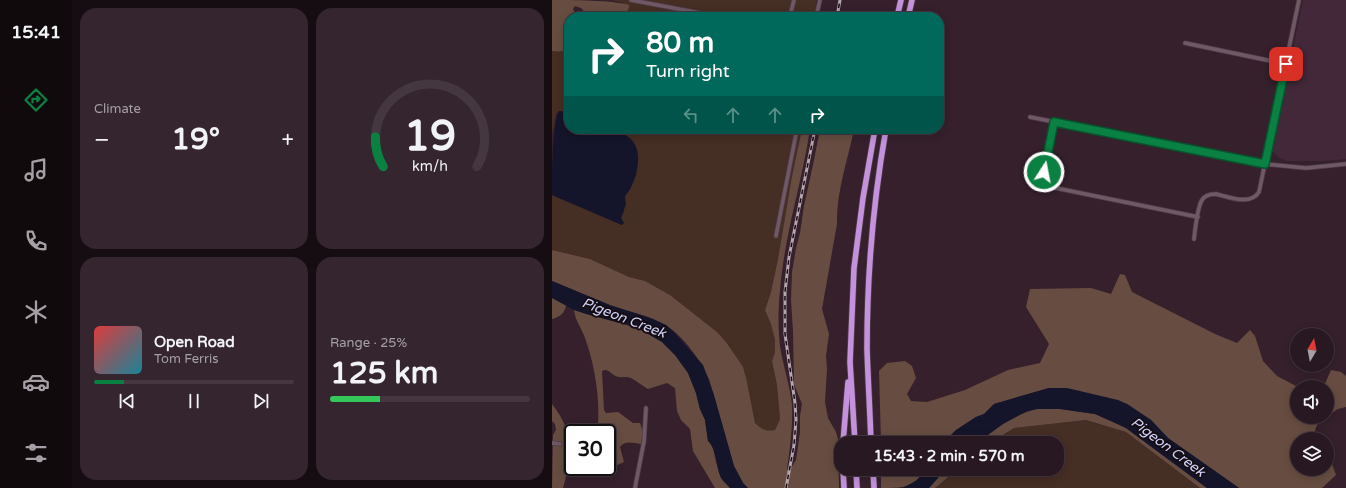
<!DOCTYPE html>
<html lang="en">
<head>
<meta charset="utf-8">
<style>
	body { margin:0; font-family:"Varela Round",sans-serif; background:#34252e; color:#f1f3f6; height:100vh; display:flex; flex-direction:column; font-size:15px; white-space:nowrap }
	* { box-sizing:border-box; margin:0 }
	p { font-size:13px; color:#a5a0a5 }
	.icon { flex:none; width:22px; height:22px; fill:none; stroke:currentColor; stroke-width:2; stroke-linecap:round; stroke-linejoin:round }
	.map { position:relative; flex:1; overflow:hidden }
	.sheet { display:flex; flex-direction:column; gap:8px; padding:8px; background:#160d12; width:480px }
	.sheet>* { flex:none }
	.banner { position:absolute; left:12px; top:12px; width:380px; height:122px; border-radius:16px; box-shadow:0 2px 10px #0003,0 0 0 1px #44373f; background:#00695c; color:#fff; overflow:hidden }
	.needle { width:26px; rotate:10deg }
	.fabs { position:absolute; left:738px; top:328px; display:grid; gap:8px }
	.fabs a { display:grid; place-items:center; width:44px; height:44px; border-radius:50%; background:#281821; box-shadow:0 2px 10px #0003,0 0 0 1px #44373f; font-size:20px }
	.speed { position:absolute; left:12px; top:424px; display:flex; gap:8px; font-size:20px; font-weight:700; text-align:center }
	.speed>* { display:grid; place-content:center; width:52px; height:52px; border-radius:50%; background:#281821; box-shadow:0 2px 10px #0003,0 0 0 1px #44373f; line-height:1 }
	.speed .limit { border:2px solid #111; border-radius:6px; background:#fff; color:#111 }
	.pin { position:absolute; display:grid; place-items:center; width:34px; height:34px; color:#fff; margin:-17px; border-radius:8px; box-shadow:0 2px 6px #0006 }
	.me { position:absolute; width:44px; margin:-22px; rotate:11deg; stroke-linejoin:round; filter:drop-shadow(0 0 3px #0008) }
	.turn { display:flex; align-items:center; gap:14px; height:84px; padding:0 16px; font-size:18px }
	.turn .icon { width:52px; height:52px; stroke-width:2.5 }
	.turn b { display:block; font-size:28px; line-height:34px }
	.lanes { display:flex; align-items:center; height:38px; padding:0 16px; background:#0003; justify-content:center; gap:20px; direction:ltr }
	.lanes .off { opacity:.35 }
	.big { font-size:30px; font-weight:700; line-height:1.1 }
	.sheet .card { flex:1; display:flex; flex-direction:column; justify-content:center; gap:6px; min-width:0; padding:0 14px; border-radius:16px; background:#34252e }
	.sheet .dial { align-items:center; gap:0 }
	.dial svg { height:104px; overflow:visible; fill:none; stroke:#44373f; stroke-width:7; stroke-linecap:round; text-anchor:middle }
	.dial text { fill:#f1f3f6; stroke:none }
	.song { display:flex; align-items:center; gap:12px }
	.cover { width:48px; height:48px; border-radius:6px; background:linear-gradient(135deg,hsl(0 70% 55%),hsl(190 70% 35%)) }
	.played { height:4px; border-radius:2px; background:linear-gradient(90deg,#0b8043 15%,#44373f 15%) }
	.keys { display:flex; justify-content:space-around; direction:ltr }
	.heat { display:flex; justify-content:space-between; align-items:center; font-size:22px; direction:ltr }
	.charge { height:6px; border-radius:3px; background:linear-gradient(90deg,#34c759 25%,#44373f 0) }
	.sheet .tiles { flex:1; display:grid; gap:8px; grid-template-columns:repeat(2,1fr) }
	.trip { position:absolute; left:282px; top:436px; width:230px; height:40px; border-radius:16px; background:#281821; box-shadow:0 2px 10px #0003,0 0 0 1px #44373f; font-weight:700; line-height:40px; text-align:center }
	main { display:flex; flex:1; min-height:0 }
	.dock { display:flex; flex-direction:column; width:72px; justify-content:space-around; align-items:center; background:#100a0d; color:#a5a0a5 }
	.dock .icon { width:28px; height:28px }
	.dock .current { color:#0b8043 }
	.dock b { font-size:18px; color:#f1f3f6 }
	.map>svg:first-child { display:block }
	.built { fill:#422838 }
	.green { fill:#452e24 }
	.forest { fill:#674d41 }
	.water { fill:#14152a }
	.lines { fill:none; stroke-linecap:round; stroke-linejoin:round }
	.minor-casing { stroke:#503f4a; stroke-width:5 }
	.trunk-casing { stroke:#503f4a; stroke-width:7 }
	.minor { stroke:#705866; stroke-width:3.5 }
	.trunk { stroke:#c492dd; stroke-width:5.5 }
	.rail-casing { stroke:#b5a5ae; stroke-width:3 }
	.rail { stroke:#160d13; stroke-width:1.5; stroke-dasharray:4.5; stroke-linecap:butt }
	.route-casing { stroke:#07532c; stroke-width:10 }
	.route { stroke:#0b8043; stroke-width:7 }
	.labels { text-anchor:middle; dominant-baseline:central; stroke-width:4; stroke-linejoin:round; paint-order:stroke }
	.water-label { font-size:14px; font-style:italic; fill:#d1d5fe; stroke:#160d13 }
</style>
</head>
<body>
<main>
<nav class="dock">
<b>15:41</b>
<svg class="icon current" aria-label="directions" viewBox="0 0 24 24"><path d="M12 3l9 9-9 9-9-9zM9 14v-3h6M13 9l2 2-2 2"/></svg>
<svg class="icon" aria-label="music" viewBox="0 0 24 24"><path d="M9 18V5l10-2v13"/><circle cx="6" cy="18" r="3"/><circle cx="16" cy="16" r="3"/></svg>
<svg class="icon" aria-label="phone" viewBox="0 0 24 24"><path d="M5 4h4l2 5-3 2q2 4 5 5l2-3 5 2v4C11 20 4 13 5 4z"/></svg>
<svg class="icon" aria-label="climate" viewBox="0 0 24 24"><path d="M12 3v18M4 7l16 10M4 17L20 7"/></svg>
<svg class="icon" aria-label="car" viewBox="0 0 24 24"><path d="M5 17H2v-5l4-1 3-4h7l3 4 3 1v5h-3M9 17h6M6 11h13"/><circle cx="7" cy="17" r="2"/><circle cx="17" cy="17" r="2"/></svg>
<svg class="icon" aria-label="filters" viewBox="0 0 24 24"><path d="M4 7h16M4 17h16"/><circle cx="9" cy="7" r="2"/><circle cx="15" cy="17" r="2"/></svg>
</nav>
<section class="sheet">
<div class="tiles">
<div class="card"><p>Climate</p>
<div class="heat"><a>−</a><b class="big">19°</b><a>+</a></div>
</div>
<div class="card dial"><svg viewBox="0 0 100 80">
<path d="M14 69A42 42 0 1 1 86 69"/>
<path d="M14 69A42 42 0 0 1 8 46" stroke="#0b8043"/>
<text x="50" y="56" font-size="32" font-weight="700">19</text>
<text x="50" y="72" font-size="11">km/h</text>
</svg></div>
<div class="card">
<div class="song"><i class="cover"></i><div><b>Open Road</b><p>Tom Ferris</p></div></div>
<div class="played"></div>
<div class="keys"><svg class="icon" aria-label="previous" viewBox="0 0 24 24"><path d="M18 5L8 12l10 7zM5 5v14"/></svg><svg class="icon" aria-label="pause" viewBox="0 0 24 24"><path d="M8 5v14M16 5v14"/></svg><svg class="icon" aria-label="next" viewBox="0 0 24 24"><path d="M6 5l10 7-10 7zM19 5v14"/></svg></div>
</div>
<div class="card"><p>Range · 25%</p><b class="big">125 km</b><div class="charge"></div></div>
</div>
</section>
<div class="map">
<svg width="794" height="488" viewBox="0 0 794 488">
	<rect width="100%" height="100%" fill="#35202c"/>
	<path class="built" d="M751,0h43v159l-22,2h-37l-9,-4 -6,-7z"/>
	<g class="green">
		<path d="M58,0h207l-3,17h-196l7,-3 -1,-11z"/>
		<path d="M17,45v67l-10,-1 -3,3 -4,21v-84c7,1 13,0 17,-6z"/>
		<path d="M57,129h193l-10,47 -14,83 -7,33 -6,18 6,14 4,16v12l-3,9 5,24 3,34 -5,11c-10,3 -13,-1 -20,-7l-8,-41 -21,-40 -9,-10 -47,-37 -25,-14 -16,-4 -39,-18 -38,-9v-55l70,30 -1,-7 3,-6 1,-16 6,-8 2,-8 4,-6 -24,-43z"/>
		<path d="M534,420l40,12 74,56h-265l23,-19h99v-26h-67l24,-15z"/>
	</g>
	<g class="forest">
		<path d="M0,0c21,0 58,0 77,5 0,17 -28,12 -40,12l-8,-9 -6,-2 -2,3 4,8h-8v28c-4,7 -10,7 -17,6z"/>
		<path d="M250,129h8c-8,54 -26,107 -30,162 -2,17 -2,37 0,55 3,20 10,39 12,59 1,22 -2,43 -5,64l2,2 7,-11 4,-28v-16l2,-12 -8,-20 -1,-53 -2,-31 1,-28 4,-24 4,-15 4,-27 10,-46 6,-31h34c-6,31 -18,63 -17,95l-15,85 7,25 -3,22 1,13 -2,33 3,16 8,14 2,7 1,49h-91l-5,-5 -9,-17 -25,-87c-8,-18 -25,-42 -42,-53 -17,-11 -39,-14 -58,-21 -19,-8 -38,-16 -57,-24v-31l38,9 39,18 16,4 25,14 47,37 9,10 17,25 4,15 8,41c7,6 10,9 20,7l5,-11 -3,-34 -5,-24 3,-9v-12l-4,-16 -6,-14 6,-18 7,-33 14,-83z"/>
		<path d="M568,274l5,1 7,17 83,42 22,9 13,-13 5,6 8,25 14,15 19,10h28l7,-16 10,2 5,4v31l-8,2 -11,7v-29h-30v30h28c-7,4 -12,13 -10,22h-18v30h30v-19l9,25 -14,13h-83l-71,-50 -17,-18 -24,-16 -72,-16h-6l-55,16 -10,10 -8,3 -20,13 -13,13h-62l-2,-72 8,-8 18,-2 7,5 4,12 -9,16 4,7 16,1 38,-12 43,-20 32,-7 9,-19 -23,-37 4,-18 61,-1 20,6z"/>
		<path d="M0,298l14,7c-1,8 -6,12 -14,14z"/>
		<path d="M22,310l57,16 12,5 19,11 13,13 13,18 8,20 4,16 5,11 3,21c7,6 6,16 9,24 2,9 7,16 13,23h-15l-22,-37 -3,-22 -9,-9 -4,-9 -2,-23 -8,-5 -19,6c-7,-4 -11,-8 -17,-11 -4,-2 -8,0 -12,-1 -8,-1 -10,-10 -17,-6l2,39 2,3 12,-1 15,11h7l3,9 -2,12c-8,-1 -16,-4 -21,3l4,15 -11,5c-4,-5 -2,-11 -3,-17 -1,-6 -3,-10 -3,-17l-8,-3 -1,-4c2,-26 -3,-60 -12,-85 -3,-11 -11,-20 -12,-31z"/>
		<path d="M0,404c22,28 21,51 11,84h-11l1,-53 3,-5 -1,-6 -3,-3z"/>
		<path d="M485,409h23l35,5 15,6 16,8 81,60h-7l-74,-56 -40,-12 -72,8 -24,15h-13c18,-14 37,-29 60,-34z"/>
		<path d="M329,469h46c-15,19 -24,19 -46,19z"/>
		<path d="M394,469h12l-23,19h-6z"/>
	</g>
	<g class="water">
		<path d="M7,111l10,1v17c27,0 72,-6 69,33 -1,13 -5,24 -13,34l1,8 -5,14 3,5 -2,2 -70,-30c0,-17 0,-73 7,-84z"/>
		<path d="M0,281l58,24 40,13 16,7 8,7 29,33 11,30 20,71 9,17 5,5h-18c-3,-3 -7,-7 -9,-10 -5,-11 -4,-29 -13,-37l-3,-21 -5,-11 -4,-16 -8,-20 -13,-18 -13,-13 -19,-11 -12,-5 -45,-12 -12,-4 -22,-12z"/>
		<path d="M497,388h18l51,12 9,4 24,16 17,18 71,50h-32l-81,-60 -31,-14 -35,-5h-23l-10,2 -24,13 -26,19h-34l13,-13 20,-13 8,-3 10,-10z"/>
		<path d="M375,469h19l-17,19h-26l13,-7z"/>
	</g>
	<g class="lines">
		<defs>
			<g id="minor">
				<path d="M79,0l90,17"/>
				<path d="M236,17l3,-5 3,-12"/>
				<path d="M264,17l4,-17"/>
				<path d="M633,43l101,21"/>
				<path d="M478,117l235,47 41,4 40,-4"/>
				<path d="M502,122l-13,63 157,32"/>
				<path d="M224,236l21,-107"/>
				<path d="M642,239c1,-9 4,-33 8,-39 3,-5 9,-6 14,-6 13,3 34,12 43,-2l40,-192"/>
				<path d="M0,443l8,1"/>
				<path d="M83,488l9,-47 2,-33"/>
			</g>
			<g id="trunk">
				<path d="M345,17l4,-17"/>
				<path d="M356,17l4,-17"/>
				<path d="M291,443l5,-61"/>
				<path d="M303,443l-5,-81 4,-94 9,-70 12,-69"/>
				<path d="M319,443c-1,-31 -3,-63 -4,-94 0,-74 6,-147 19,-220"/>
				<path d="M291,469l1,19"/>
				<path d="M304,469l1,19"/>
				<path d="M321,469l1,19"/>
			</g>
		</defs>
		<use href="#minor" class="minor-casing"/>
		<use href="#trunk" class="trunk-casing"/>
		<use href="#minor" class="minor"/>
		<use href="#trunk" class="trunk"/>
		<defs>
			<g id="rail">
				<path d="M285,17l3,-17"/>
				<path d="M234,488l8,-43 2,-25 -1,-17 -10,-69v-42l4,-35 26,-128"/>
			</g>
		</defs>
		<use href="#rail" class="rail-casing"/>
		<use href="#rail" class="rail"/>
	</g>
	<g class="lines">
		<defs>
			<path id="route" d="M492,172l10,-50 211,42 21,-100"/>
		</defs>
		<use href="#route" class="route-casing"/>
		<use href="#route" class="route"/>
	</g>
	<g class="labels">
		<g class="water-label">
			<text transform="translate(72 318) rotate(21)">Pigeon Creek</text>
			<text transform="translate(616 447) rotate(37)">Pigeon Creek</text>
		</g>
	</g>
</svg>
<div class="fabs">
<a><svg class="needle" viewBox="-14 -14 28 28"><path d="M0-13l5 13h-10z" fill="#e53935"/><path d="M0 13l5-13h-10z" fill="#a5a0a5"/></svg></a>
<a><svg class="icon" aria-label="sound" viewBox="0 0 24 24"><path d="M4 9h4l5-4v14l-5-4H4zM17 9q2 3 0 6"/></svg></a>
<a><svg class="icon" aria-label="layers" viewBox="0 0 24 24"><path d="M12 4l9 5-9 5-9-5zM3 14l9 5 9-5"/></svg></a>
</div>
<div class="speed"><div class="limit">30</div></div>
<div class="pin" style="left:734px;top:64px;background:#d93025"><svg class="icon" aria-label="arrive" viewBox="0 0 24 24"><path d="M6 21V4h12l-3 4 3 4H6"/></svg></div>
<svg class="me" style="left:492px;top:172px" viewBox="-20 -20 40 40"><circle r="17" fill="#0b8043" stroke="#fff" stroke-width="3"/><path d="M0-11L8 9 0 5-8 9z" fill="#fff"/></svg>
<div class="trip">15:43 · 2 min · 570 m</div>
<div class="banner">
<div class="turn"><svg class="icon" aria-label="right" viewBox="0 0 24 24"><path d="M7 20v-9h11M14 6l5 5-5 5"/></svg><div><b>80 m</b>Turn right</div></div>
<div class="lanes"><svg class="icon off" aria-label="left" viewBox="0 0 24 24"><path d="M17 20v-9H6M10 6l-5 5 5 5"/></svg><svg class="icon off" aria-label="ahead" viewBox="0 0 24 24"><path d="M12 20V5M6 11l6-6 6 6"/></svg><svg class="icon off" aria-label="ahead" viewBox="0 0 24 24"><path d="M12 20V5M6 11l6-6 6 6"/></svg><svg class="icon" aria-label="right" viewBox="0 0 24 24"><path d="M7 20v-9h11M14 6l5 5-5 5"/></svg></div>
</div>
</div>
</main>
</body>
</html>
